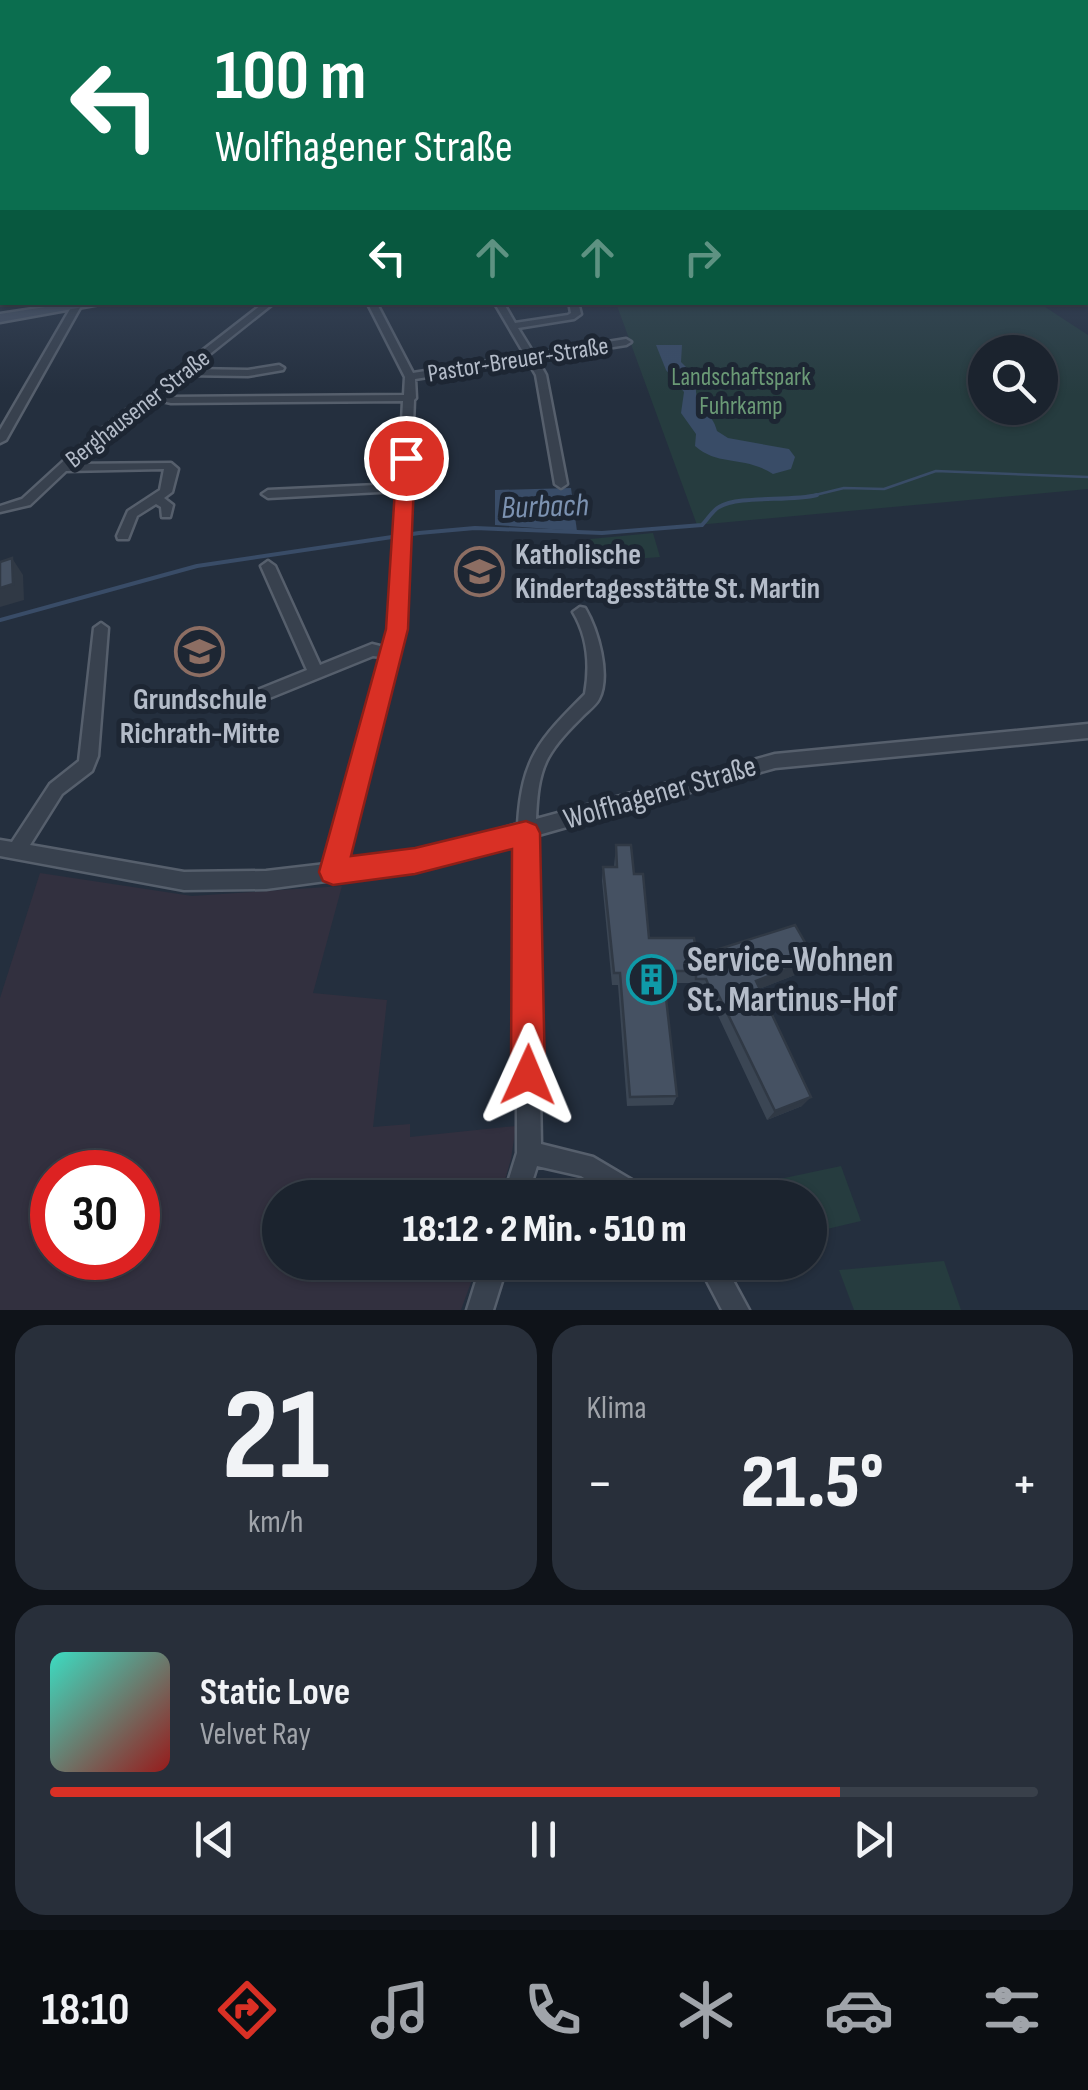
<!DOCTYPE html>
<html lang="de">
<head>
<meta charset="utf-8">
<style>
	body { margin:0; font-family:"Sofia Sans Condensed",sans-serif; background:#282f3a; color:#f1f3f6; height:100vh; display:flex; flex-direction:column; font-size:38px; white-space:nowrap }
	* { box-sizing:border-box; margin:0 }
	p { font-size:32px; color:#a0a4aa }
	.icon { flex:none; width:55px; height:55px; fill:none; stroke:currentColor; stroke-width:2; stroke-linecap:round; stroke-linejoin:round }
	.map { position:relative; height:1310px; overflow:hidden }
	.sheet { display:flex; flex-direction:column; gap:15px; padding:15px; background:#0f1319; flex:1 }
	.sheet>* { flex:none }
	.hud { position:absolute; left:0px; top:0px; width:1090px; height:305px; box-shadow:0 2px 8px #0004,0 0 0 2px #39404a; background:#0b6e4f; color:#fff; overflow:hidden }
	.buttons { position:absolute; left:968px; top:335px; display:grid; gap:20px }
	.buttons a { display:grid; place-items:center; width:90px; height:90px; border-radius:50%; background:#1b232e; box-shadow:0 2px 8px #0004,0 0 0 2px #39404a; font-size:50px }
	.speed { position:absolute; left:30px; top:1150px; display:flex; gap:20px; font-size:50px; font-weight:700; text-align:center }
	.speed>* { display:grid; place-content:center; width:130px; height:130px; border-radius:50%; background:#1b232e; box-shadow:0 2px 8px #0004,0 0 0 2px #39404a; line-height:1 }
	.speed .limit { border:15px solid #d22; background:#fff; color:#111 }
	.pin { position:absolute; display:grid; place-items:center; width:85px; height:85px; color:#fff; margin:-42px; border:5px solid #fff; border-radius:50%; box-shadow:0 2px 10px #0007 }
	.me { position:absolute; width:110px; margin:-55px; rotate:1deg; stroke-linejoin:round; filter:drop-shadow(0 0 8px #0008) }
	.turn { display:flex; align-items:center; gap:35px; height:210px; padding:0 50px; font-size:45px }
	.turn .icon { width:130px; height:130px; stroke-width:2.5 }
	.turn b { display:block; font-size:70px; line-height:85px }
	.lanes { display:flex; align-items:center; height:95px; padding:0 50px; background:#0003; justify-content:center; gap:50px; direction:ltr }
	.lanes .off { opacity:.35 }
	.big { font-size:75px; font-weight:800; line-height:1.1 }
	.sheet .card { flex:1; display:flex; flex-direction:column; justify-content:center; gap:15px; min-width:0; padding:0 35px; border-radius:30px; background:#282f3a }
	.sheet .dial { align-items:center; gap:0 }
	.dial b { font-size:130px; line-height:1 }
	.song { display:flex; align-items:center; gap:30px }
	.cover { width:120px; height:120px; border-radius:15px; background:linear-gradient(135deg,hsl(170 70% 55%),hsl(0 70% 35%)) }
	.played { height:10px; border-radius:5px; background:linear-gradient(90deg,#d93025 80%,#39404a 80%) }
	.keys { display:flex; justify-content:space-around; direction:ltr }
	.heat { display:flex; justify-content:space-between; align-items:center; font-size:55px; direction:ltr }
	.sheet .tiles { flex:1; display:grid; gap:15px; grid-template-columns:1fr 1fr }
	.card:last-child { grid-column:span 2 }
	.trip { position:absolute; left:262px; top:1180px; width:565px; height:100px; border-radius:50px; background:#1b232e; box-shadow:0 2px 8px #0004,0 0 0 2px #39404a; font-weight:800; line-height:100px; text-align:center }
	.menu { display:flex; height:160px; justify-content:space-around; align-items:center; background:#0b0e12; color:#a0a4aa }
	.menu .icon { width:70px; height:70px }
	.menu .selected { color:#d93025 }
	.menu b { font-size:45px; color:#f1f3f6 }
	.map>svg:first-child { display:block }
	.medical { fill:#32303f; fill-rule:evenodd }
	.green { fill:#263c3f; fill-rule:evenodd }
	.water { fill:#394c67 }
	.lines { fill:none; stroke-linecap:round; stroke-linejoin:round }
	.stream-far1 { stroke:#394c67; stroke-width:2.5 }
	.stream { stroke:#394c67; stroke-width:4 }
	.street-casing { stroke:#565f6c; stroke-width:5 }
	.secondary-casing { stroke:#565f6c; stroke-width:5 }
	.street { fill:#38414e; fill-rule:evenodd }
	.secondary { fill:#465061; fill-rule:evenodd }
	.wall { fill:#3b4654 }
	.shaded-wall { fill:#303945 }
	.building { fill:#455162; stroke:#303945; stroke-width:2.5 }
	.route { fill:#d93025; stroke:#8d1f18; stroke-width:2.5 }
	.labels { text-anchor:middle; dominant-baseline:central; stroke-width:10; stroke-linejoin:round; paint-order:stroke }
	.far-street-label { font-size:25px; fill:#b4bcc9; stroke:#1d2633 }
	.far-park-label { font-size:25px; fill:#6b9a76; stroke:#1d2633 }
	.poi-label { font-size:30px; font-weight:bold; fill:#b4bcc9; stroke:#1d2633; text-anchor:start }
	.street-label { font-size:30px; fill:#b4bcc9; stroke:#1d2633 }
	.water-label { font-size:32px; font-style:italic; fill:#7c92b1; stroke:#1d2633 }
	.near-poi-label { font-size:35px; font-weight:bold; fill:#b4bcc9; stroke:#1d2633; text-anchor:start }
</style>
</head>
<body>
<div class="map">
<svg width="1088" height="1310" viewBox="0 0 1088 1310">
	<rect width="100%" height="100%" fill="#242f3e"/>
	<path class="medical" d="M40,873l152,23 150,-10 -29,107 74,7 -14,127 37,-3v13l106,-11 -5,33 -11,38 -220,1v64l198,1 -17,47h-461v-312zM52,1172h86v86h-86z"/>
	<g class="green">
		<path d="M616,303h423l49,32v154l-391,36zM985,352h55v56h-55z"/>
		<path d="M653,533l7,24 -65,5 -5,-23z"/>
		<path d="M841,1166l20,55 -51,12v-35l-51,-1 -3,-13z"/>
		<path d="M944,1261l17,49h-107l-15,-40z"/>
	</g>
	<g class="water">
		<path d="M656,345h26l-1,17 17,17c-9,26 14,30 19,52l11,7 61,11 6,8 -4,12 -18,5c-30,-19 -54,-7 -78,-28l1,-12 -15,-21 3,-21 -18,-22z"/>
		<path d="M571,488l6,43 -82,-6v-35z"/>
	</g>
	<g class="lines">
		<path class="stream-far1" d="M807,497l37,-9 40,1 52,-18 152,6"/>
		<path class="stream" d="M0,620l197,-54 222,-33 56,-5 127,5 100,-8c5,-5 11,-15 17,-18 20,-12 71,-5 98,-12"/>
		<defs>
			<g id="street">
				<path d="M265,302h10l-84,67 57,1 31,-5 5,3 -1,2 -35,6 -64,-1 -25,19 12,3 233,-2 1,-18 -38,-75h9l37,71 112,-18 -31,-53h9l12,21 53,-8 3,-2 -2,-11h9l3,12 -7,5 -56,9 16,26 92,-15 5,3 -5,3 -89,14 9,16 21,109 -6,4 -6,-4 -19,-109 -8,-14 -113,18 1,19 -2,2 -9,220 -60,241 70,-8 103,-29c4,-66 21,-84 67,-130 5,-28 3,-57 -12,-82l7,-5 5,1c13,22 26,67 14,91 -3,6 -11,12 -16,17 -13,13 -26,26 -35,42 -10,19 -11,41 -12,61l239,-65 313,-30v14l-313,30 -240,68 6,308 52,13 54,32 3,9h-35l-34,-22 -44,-10 -10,32h-24l14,-45v-312l-102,28 -149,20 -82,1 -184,-34v-16l12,2 38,-58 29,-23 15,-133 7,-5 7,5 -10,128 -6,15 -30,23 -32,51 154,27 82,-1 60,-7 55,-207 -8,-1 -106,43h-12l-2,-4 2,-4 52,-21 -46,-104 7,-5 7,5 45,99 52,-21 12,3 7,-27 7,-129 -130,7 -6,-4 6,-4 131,-6 4,-83 -232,2 -18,-4 -80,65 98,-1 7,6 -6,23 -8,6 9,7 -3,12h-8l-1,-10 -5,-3 -19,12 -9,23h-10l-1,-3 11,-25 32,-21 4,-21 -98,2 -36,34 -30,7v-6l22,-7 59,-54z"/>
				<path d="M73,304l8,2 -75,134 -6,3v-13z"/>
				<path d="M482,1262h26l-15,48h-26z"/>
				<path d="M697,1262h26l26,48h-27z"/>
			</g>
			<path id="secondary" d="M78,302h33l-111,20v-8z"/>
		</defs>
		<use href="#street" class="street-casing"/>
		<use href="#secondary" class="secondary-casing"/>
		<use href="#street" class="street"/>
		<use href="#secondary" class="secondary"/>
	</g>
	<path class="wall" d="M616,845l18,29 15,64 48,18 117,2 -9,13 -46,18 43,117 -35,14 -54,-115 -5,2 -7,-16h-9l-1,-8h-27l13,113 -4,9 -46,1 -9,-121h-6l-10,-104 1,-14h11z"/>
	<g class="shaded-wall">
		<path d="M12,558l11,17 1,25 -24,7v-19z"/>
		<path d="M814,958l-9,13 -56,22 7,-12z"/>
		<path d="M718,994l-5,11 -5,2 5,-11z"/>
		<path d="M811,1097l-9,9 -35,14 8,-9z"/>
	</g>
	<g class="building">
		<path d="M12,558l1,26 -13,4v-26z"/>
		<path d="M616,845h15l3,29h9l6,64h45l3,18 98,-31 19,33 -58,23 55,116 -36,14 -57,-117 -5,2 -7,-17h-10v-8h-33l14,125 -47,1 -10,-124h-6l-11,-106h14z"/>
	</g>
	<linearGradient id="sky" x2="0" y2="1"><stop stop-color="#141a22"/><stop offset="0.54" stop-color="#3f4d63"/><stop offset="1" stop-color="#3f4d63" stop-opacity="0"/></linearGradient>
	<rect width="1088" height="394" fill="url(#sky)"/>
	<path class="route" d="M406,452l9,6 -7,171 -57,227 64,-8 111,-27 10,4 4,8 5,242 -5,12 -12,5 -12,-5 -5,-12 1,-226 -97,25 -82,11 -10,-4 -4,-9 67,-243 11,-171z"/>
	<defs>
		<symbol id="school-ring" viewBox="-11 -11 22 22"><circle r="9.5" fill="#1d2633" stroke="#8d6e63" stroke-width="1.5"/><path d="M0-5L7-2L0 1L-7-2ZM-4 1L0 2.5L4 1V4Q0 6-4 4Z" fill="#8d6e63"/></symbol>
		<symbol id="building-ring" viewBox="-11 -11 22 22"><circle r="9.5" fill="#1d2633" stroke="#0f9aa8" stroke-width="1.5"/><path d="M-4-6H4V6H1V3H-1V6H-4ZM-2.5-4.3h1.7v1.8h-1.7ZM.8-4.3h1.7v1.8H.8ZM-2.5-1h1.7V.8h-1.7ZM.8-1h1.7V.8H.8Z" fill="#0f9aa8"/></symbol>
	</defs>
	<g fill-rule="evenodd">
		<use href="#school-ring" x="452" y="544" width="55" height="55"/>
		<use href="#school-ring" x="172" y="624" width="55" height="55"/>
		<use href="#building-ring" x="624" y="952" width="55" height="55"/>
	</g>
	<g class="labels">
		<g class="far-street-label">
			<text transform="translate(518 360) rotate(-9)">Pastor-Breuer-Straße</text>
			<text transform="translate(138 409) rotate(-38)">Berghausener Straße</text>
		</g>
		<g class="far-park-label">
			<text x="741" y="377">Landschaftspark<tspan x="741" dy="29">Fuhrkamp</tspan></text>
		</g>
		<g class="poi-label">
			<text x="515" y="555">Katholische<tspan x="515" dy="34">Kindertagesstätte St. Martin</tspan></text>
			<text x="200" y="700" text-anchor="middle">Grundschule<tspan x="200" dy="34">Richrath-Mitte</tspan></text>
		</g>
		<g class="street-label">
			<text transform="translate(660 793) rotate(-16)">Wolfhagener Straße</text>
		</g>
		<g class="water-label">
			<text transform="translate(545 507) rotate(-2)">Burbach</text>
		</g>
		<g class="near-poi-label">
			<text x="687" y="960">Service-Wohnen<tspan x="687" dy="40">St. Martinus-Hof</tspan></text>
		</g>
	</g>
</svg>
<div class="buttons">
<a><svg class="icon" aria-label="search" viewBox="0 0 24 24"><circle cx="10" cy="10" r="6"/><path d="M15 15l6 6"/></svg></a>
</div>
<div class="speed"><div class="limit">30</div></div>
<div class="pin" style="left:406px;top:458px;background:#d93025"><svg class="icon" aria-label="arrive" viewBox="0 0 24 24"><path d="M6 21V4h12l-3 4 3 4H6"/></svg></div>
<svg class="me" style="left:528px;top:1075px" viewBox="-20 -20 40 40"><path d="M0-17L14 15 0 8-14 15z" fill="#d93025" stroke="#fff" stroke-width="4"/></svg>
<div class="trip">18:12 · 2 Min. · 510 m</div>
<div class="hud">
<div class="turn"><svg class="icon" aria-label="left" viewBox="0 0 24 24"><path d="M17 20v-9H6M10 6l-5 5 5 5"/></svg><div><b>100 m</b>Wolfhagener Straße</div></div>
<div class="lanes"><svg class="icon" aria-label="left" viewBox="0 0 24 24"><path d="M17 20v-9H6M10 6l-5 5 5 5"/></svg><svg class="icon off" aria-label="ahead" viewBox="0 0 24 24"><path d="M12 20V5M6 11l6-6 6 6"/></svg><svg class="icon off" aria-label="ahead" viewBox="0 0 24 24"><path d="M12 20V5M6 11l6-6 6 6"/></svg><svg class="icon off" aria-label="right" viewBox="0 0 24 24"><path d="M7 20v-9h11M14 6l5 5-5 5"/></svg></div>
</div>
</div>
<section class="sheet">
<div class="tiles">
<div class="card dial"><b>21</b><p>km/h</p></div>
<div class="card"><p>Klima</p>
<div class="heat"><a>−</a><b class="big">21.5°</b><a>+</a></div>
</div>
<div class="card">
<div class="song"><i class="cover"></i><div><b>Static Love</b><p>Velvet Ray</p></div></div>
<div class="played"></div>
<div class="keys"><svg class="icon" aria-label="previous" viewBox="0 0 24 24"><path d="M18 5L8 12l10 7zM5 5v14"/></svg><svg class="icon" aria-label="pause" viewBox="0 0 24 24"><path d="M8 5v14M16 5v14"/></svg><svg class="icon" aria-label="next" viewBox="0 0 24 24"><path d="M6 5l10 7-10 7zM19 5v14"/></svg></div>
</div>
</div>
</section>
<nav class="menu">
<b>18:10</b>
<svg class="icon selected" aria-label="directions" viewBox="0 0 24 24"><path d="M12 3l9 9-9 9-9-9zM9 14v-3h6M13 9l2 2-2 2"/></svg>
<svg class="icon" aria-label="music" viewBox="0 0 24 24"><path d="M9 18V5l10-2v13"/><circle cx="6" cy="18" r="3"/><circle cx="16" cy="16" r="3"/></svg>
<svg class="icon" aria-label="phone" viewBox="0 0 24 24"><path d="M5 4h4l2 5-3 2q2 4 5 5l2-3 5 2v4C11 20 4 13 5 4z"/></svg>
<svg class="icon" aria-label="climate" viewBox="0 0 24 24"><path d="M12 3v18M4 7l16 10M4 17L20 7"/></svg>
<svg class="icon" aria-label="car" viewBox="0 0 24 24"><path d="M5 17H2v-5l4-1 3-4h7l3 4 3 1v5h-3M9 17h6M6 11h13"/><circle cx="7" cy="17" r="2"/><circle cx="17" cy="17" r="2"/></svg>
<svg class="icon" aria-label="filters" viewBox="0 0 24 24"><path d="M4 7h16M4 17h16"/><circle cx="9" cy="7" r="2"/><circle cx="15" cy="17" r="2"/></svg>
</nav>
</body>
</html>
